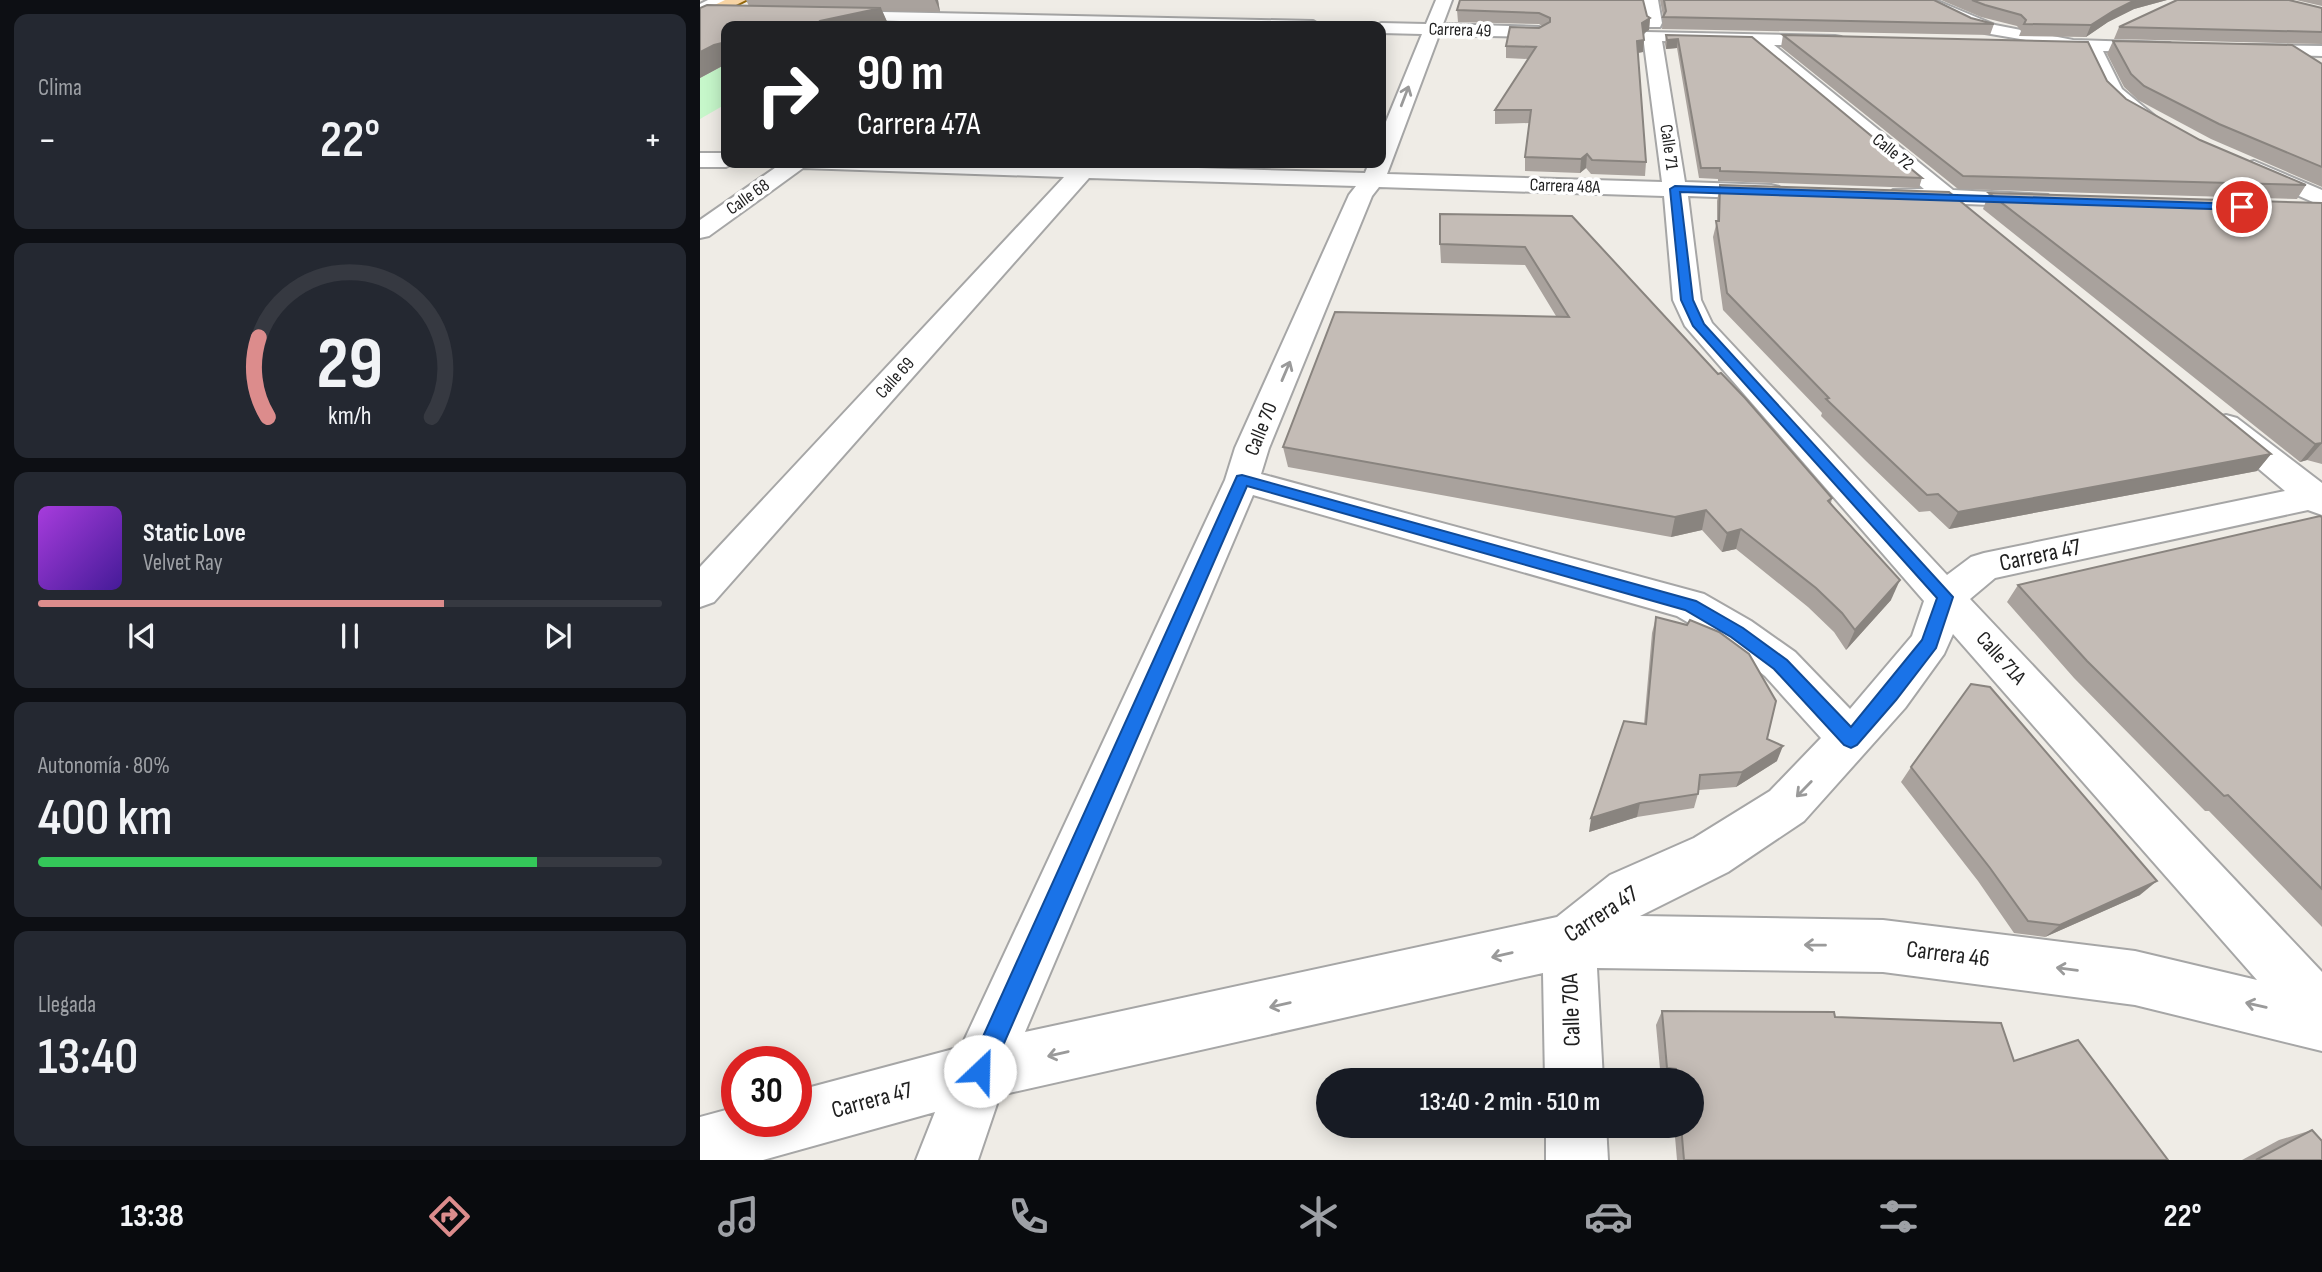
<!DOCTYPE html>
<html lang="es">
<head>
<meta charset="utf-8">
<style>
	body { margin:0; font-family:"Sofia Sans Condensed",sans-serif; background:#242831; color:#f1f3f6; height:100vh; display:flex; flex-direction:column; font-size:26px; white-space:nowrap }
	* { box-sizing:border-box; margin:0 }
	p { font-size:23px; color:#9ea1a6 }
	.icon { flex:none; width:38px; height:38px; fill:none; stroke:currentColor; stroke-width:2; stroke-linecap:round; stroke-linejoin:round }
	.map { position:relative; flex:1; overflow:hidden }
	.details { display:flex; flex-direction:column; gap:14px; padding:14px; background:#0d0f14; width:700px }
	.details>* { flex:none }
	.guide { position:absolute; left:21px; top:21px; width:665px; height:147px; border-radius:14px; box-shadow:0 4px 18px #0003; background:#202124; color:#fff; overflow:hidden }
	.speed { position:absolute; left:21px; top:1046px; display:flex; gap:14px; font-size:35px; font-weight:700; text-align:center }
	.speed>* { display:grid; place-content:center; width:91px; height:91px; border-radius:50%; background:#171b24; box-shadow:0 4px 18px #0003; line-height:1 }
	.speed .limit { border:10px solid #d22; background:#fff; color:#111 }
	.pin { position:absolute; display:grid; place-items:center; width:60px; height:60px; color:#fff; margin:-30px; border:4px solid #fff; border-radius:50%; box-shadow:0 2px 7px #0007 }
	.me { position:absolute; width:77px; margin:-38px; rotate:24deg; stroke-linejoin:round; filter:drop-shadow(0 0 5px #0008) }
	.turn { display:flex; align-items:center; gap:24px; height:147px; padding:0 21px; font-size:32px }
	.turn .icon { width:91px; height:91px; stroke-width:2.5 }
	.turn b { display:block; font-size:49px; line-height:60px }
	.big { font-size:52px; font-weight:600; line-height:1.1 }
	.details .widget { flex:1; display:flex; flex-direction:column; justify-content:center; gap:10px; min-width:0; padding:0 24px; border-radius:14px; background:#242831 }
	.details .dial { align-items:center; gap:0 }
	.dial svg { height:182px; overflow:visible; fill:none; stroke:#363941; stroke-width:7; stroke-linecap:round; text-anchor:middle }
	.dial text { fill:#f1f3f6; stroke:none }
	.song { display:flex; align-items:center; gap:21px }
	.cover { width:84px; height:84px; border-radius:10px; background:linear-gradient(135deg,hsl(280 70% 55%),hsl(260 70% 35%)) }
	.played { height:7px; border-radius:4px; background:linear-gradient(90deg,#dc8c8c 65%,#363941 65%) }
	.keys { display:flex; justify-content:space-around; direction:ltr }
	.heat { display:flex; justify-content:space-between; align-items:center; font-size:38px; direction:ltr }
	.charge { height:10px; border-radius:5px; background:linear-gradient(90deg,#34c759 80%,#363941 0) }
	.trip { position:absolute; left:616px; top:1068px; width:388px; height:70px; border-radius:35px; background:#171b24; box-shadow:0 4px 18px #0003; font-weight:600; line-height:70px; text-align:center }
	.menu { display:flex; height:112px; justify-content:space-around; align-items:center; background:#090b0e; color:#9ea1a6 }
	.menu .icon { width:49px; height:49px }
	.menu .current { color:#dc8c8c }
	.menu b { font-size:32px; color:#f1f3f6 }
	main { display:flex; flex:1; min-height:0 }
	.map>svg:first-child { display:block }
	.park { fill:#c6f7ca }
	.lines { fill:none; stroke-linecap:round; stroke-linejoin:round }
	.minor-casing { stroke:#a6a6a6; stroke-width:4 }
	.major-casing { stroke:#926609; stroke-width:4 }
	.minor { fill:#fff; fill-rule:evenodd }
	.major { fill:#f7d4a4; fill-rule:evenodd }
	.wall { fill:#a9a29d }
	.shaded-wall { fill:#89847f }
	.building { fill:#c4bcb6; stroke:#89847f; stroke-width:2 }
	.oneway { stroke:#9a9a9a }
	.route { fill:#1a73e8; stroke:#114b97; stroke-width:2 }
	.labels { text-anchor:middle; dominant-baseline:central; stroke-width:7; stroke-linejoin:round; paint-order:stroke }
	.far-street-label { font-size:18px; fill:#1f1f1f; stroke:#fff }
	.street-label { font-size:21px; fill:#1f1f1f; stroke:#fff }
	.near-street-label { font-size:24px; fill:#1f1f1f; stroke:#fff }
</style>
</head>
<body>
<main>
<section class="details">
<div class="widget"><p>Clima</p>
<div class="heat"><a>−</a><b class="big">22°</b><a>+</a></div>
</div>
<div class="widget dial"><svg viewBox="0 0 100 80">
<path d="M14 69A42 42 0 1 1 86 69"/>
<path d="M14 69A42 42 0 0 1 10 34" stroke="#dc8c8c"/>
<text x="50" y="56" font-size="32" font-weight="700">29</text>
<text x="50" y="72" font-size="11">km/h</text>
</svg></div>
<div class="widget">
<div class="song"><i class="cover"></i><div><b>Static Love</b><p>Velvet Ray</p></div></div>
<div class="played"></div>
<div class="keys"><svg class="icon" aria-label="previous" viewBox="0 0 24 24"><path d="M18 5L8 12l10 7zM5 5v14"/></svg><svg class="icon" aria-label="pause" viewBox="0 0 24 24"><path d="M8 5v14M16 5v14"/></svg><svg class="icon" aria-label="next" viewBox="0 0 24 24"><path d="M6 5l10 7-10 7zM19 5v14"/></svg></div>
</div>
<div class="widget"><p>Autonomía · 80%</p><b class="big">400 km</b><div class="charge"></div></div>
<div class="widget"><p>Llegada</p><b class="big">13:40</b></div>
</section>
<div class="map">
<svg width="1622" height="1160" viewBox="0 0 1622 1160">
	<rect width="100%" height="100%" fill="#efece6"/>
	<path class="park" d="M26,64v40l-26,15v-41z"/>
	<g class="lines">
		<defs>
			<g id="minor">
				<path d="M8,0h21l-29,15v-11z"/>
				<path d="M736,0h16l-9,24 96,3 9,5 -9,5 -100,-2 -52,139 275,8 -19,-146 3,-4 189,4 6,1 3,4 -3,4h-67l179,145 95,5 4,5 -4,5 -8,2 -74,-3 -11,6 -14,-7 -48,-3 -4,-5 4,-5 31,-1 -173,-145 -89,-3 23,141 86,3 8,2 4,5 -4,5 -8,2 -83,-3 13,104 11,23 235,252 24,-18 13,-4 301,-62 -70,-59 -5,-7 5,-7 11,-3 11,3 85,65v32l-14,-5 -313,68 -25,21 352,373v79l-187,-46 -252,-33 -286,-4 6,112h-58l-2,-107 -543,122 -22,65h-62l19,-48 -172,48h-63v-43l37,-10v15h59v-31l165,-44 264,-567 10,-32 114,-253 7,-9 -267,-8 -375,424 -14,5v-40l364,-390 -261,-9 -94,68 -9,2v-18l82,-57h319l-1,2 265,8 4,-10h12v-29l41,-100 -41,-1v-7h-7l7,-3 45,1zM679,187l285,9 9,104 12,26 239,275 -12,35 -62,73 -55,-57 -44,-31 -47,-27 -443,-120 8,-26 103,-252zM553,495l424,121 46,27 42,33 56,62 -51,53 -76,47 -84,37 -53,42 -532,115zM1253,634l304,346 -122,-29 -252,-31 -243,-4 88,-44 76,-51 101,-113 39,-54z"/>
				<path d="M942,0h16l4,23 -2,4h-12z"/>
				<path d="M1213,0h22l60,25 78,15 97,3 3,4 -3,4 -6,1 -61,-1 19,38 34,28 -3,4h-14l-32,-25 -22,-45 -53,-2 -3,-4 3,-4 -47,-8 -70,-30z"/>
				<path d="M133,11l480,10 8,5h-236l-258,-7 -2,-3z"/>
				<path d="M1548,45l74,1v10l-80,-2 -3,-4 3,-4z"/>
				<path d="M0,153h26v10h9l-9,4h-26z"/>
				<path d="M1554,161l68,29v16l-76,-33 -3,-5 3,-5z"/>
				<path d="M846,1125h60l2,35h-62z"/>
			</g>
			<path id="major" d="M25,0h21l-46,23v-11z"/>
		</defs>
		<use href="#minor" class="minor-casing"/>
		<use href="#major" class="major-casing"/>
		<use href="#minor" class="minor"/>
		<use href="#major" class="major"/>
	</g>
	<g class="wall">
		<path d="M46,0h192l2,12 -58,-1 7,15h-163v38l-26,14v-70l7,-3 42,1z"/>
		<path d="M960,0h274l37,18 23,6 -4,11 -328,-6 1,-13z"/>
		<path d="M1241,0h226l-33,9 -26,13 -22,15 -67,-1 2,-5 -4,-5 -36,-9z"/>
		<path d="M1596,0h26v6z"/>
		<path d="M1622,8v36l-208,-5 5,-12z"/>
		<path d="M757,10l190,6 3,2 -1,12 -6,3v19l-5,1 8,109 -1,14 -54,-2 -5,-6 -6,5 -55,-2v-14l4,-34 -34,1v-14l33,-51 -22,-1v-12l36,-20 -3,-2 -81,-2z"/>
		<path d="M966,35l86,2 170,141 -3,10 -201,-7v-2l-19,-1 -22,-130 -11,1 -1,-5z"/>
		<path d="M1083,35l324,46 19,18 74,41 106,45 -9,14 -339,-10 -177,-142z"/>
		<path d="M1413,41l209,23v123l-111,-48 -73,-39 -14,-13 -17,-33z"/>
		<path d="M1020,185l551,269 -14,17 -308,58 -19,-18 -11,1 -53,-51 -45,-45 1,-3 -99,-103 -10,-73 4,-16v-20z"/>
		<path d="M1289,193l333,10v261l-15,-4 -7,2 -317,-253z"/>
		<path d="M872,216l260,282 -1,5 60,97 -45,50 -12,-18 -26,-25 -72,-58 -14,3 -20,-22 -31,7 -383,-70 -5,-20 273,-131 -31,-51 -84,-2 -1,-19z"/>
		<path d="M1622,517v410l-113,-116h-4l-131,-133 -67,-76 11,-17z"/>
		<path d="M956,617l111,122 10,22 -41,26 -37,3 -5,18 -57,9 -48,15 55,-108 8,-91z"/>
		<path d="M1211,767l229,128 -95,42 -31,-4 -36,-52 -77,-99z"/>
		<path d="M962,1011l173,6 179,44 154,99h-491l-3,-35h18v-45h-31l-5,-55z"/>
		<path d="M1612,1130l10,30h-80l37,-20z"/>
	</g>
	<g class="shaded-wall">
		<path d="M235,0h3l2,12z"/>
		<path d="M1435,0h32l-33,9 -26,13 -22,15 5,-12 22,-14z"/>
		<path d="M181,8l8,18h-75l6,-5z"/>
		<path d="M950,18l-1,12 -8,5 1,-12z"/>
		<path d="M978,39l-1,9 -11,1 1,-9z"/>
		<path d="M944,40l-1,12 -7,1 1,-12z"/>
		<path d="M26,42v22l-26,14v-26l14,-7z"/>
		<path d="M887,154l-1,14 -6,5 1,-14z"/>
		<path d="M1622,443l-15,17 -7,2 15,-18z"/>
		<path d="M1571,454l-14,17 -308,58 9,-17z"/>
		<path d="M1006,510l-4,20 -31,7 4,-20z"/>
		<path d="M1041,529l-5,20 -14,3 5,-19z"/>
		<path d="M1200,580l-9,20 -45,50 9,-20z"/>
		<path d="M1083,746l-6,15 -41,26 6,-15z"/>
		<path d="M940,803l-3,14 -48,15 2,-14z"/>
		<path d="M1457,881l-17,14 -95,42 15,-12z"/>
	</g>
	<g class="building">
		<path d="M760,0h183l4,16 3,2 -8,5 2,17 -7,1 9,121 -54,-2 -5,-6 -6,5 -56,-2 6,-47h-36l41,-63 -30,-1 4,-19 29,1 11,-6v-4l-11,-5 -82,-3z"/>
		<path d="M964,0h270l37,18 23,6 -331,-7 3,-6z"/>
		<path d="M1272,0h163l-22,11 -22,14 -67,-1 2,-4 -5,-5 -36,-10z"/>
		<path d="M1477,0h112l33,8v24l-203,-5z"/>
		<path d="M7,5l174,3 -61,13 -6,5h-88v16l-12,3 -14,7v-44z"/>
		<path d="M966,35l86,2 170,141 -202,-7v-3h-19l-23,-129 -11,1z"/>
		<path d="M1083,35l305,7 19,39 19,18 74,41 106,45 -343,-9z"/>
		<path d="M1413,41l179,4 30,19v103l-103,-43 -75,-38 -13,-12z"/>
		<path d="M1020,185l229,7 322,262 -313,58 -20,-18 -11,1 -54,-51 -47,-45 3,-1 -102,-105 -11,-72h3z"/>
		<path d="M1289,193l333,10v240l-7,1z"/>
		<path d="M740,214l132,2 146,158 3,-1 24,25 87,100 -4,3 72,79 -45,50 -13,-17 -26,-25 -75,-59 -14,4 -21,-23 -31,7 -392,-70 52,-135 234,5 -44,-70 -85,-3z"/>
		<path d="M1620,516l2,1v372l-94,-94 -4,1 -137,-135 -69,-76z"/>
		<path d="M956,617l31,8 3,-5 29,12 30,22 27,47 -9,38 16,7 -41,26 -42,3 -2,19 -58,9 -49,15 33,-97 22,3z"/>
		<path d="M1271,684l19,3 167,194 -97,44 -32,-4 -38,-53 -79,-101z"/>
		<path d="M962,1011l172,1 1,5 166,6 13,38 64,-21 90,120h-484l-3,-35h11v-45h-15l-1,-11 -9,-1z"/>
		<path d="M1612,1130l10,11v19h-66z"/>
	</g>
	<defs><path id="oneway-shaft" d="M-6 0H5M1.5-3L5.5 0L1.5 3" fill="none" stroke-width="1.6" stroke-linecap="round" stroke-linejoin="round" transform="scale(1.75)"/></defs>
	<g class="oneway">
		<use href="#oneway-shaft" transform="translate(705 96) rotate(-69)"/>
		<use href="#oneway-shaft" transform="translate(586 371) rotate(-67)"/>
		<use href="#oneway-shaft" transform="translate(1104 789) rotate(134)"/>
		<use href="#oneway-shaft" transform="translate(1115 945) rotate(-179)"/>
		<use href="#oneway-shaft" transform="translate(802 955) rotate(167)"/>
		<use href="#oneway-shaft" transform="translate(1367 969) rotate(-173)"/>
		<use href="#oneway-shaft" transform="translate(580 1005) rotate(167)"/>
		<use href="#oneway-shaft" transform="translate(1556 1005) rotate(-167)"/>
		<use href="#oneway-shaft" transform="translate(358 1054) rotate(167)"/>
	</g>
	<path class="route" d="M975,186l567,18 5,3 -5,3 -562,-18 13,108 11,24 249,273 -17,51 -40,52 -39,45 -6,3 -7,-3 -70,-76 -43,-32 -46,-27 -438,-124 -259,594 -8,3 -9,-3 -3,-9 3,-8 266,-587 5,-1 454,126 47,27 44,32 64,67 71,-87 15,-42 -244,-272 -12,-26 -11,-111z"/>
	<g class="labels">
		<g class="far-street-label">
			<text transform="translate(760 30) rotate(2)">Carrera 49</text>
			<text transform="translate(969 147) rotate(82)">Calle 71</text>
			<text transform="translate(1193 152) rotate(39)">Calle 72</text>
			<text transform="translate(865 186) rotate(2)">Carrera 48A</text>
			<text transform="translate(48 197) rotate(-35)">Calle 68</text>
			<text transform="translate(195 378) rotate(-48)">Calle 69</text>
		</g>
		<g class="street-label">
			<text transform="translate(561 429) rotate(-68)">Calle 70</text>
			<text transform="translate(1301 658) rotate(48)">Calle 71A</text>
		</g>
		<g class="near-street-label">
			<text transform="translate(1340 555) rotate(-12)">Carrera 47</text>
			<text transform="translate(901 914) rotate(-33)">Carrera 47</text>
			<text transform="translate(1248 954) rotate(7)">Carrera 46</text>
			<text transform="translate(871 1010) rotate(-92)">Calle 70A</text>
			<text transform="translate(172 1100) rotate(-15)">Carrera 47</text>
		</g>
	</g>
</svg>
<div class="speed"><div class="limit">30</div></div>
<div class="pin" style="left:1542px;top:207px;background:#d93025"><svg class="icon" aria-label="arrive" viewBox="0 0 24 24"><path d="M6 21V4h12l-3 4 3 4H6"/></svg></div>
<svg class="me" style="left:280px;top:1071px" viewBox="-20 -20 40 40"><circle r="19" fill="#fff"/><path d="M0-13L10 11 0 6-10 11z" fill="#1a73e8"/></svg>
<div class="trip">13:40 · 2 min · 510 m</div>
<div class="guide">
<div class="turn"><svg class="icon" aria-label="right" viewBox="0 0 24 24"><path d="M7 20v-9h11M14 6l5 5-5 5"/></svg><div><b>90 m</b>Carrera 47A</div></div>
</div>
</div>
</main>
<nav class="menu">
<b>13:38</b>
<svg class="icon current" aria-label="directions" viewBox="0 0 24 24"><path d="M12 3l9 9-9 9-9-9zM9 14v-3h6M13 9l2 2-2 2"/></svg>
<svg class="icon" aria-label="music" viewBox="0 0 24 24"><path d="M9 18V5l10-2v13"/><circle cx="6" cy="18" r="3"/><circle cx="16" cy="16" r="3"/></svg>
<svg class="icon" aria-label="phone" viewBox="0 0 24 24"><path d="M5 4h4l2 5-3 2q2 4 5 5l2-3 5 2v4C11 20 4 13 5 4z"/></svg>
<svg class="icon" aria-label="climate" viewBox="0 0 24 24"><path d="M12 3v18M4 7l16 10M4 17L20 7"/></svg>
<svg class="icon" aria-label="car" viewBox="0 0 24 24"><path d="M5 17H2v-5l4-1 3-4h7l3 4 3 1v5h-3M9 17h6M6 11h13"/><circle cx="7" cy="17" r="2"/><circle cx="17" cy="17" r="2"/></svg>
<svg class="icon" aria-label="filters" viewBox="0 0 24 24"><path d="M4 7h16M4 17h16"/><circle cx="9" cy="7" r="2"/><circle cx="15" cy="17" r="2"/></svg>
<b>22°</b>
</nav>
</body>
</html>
